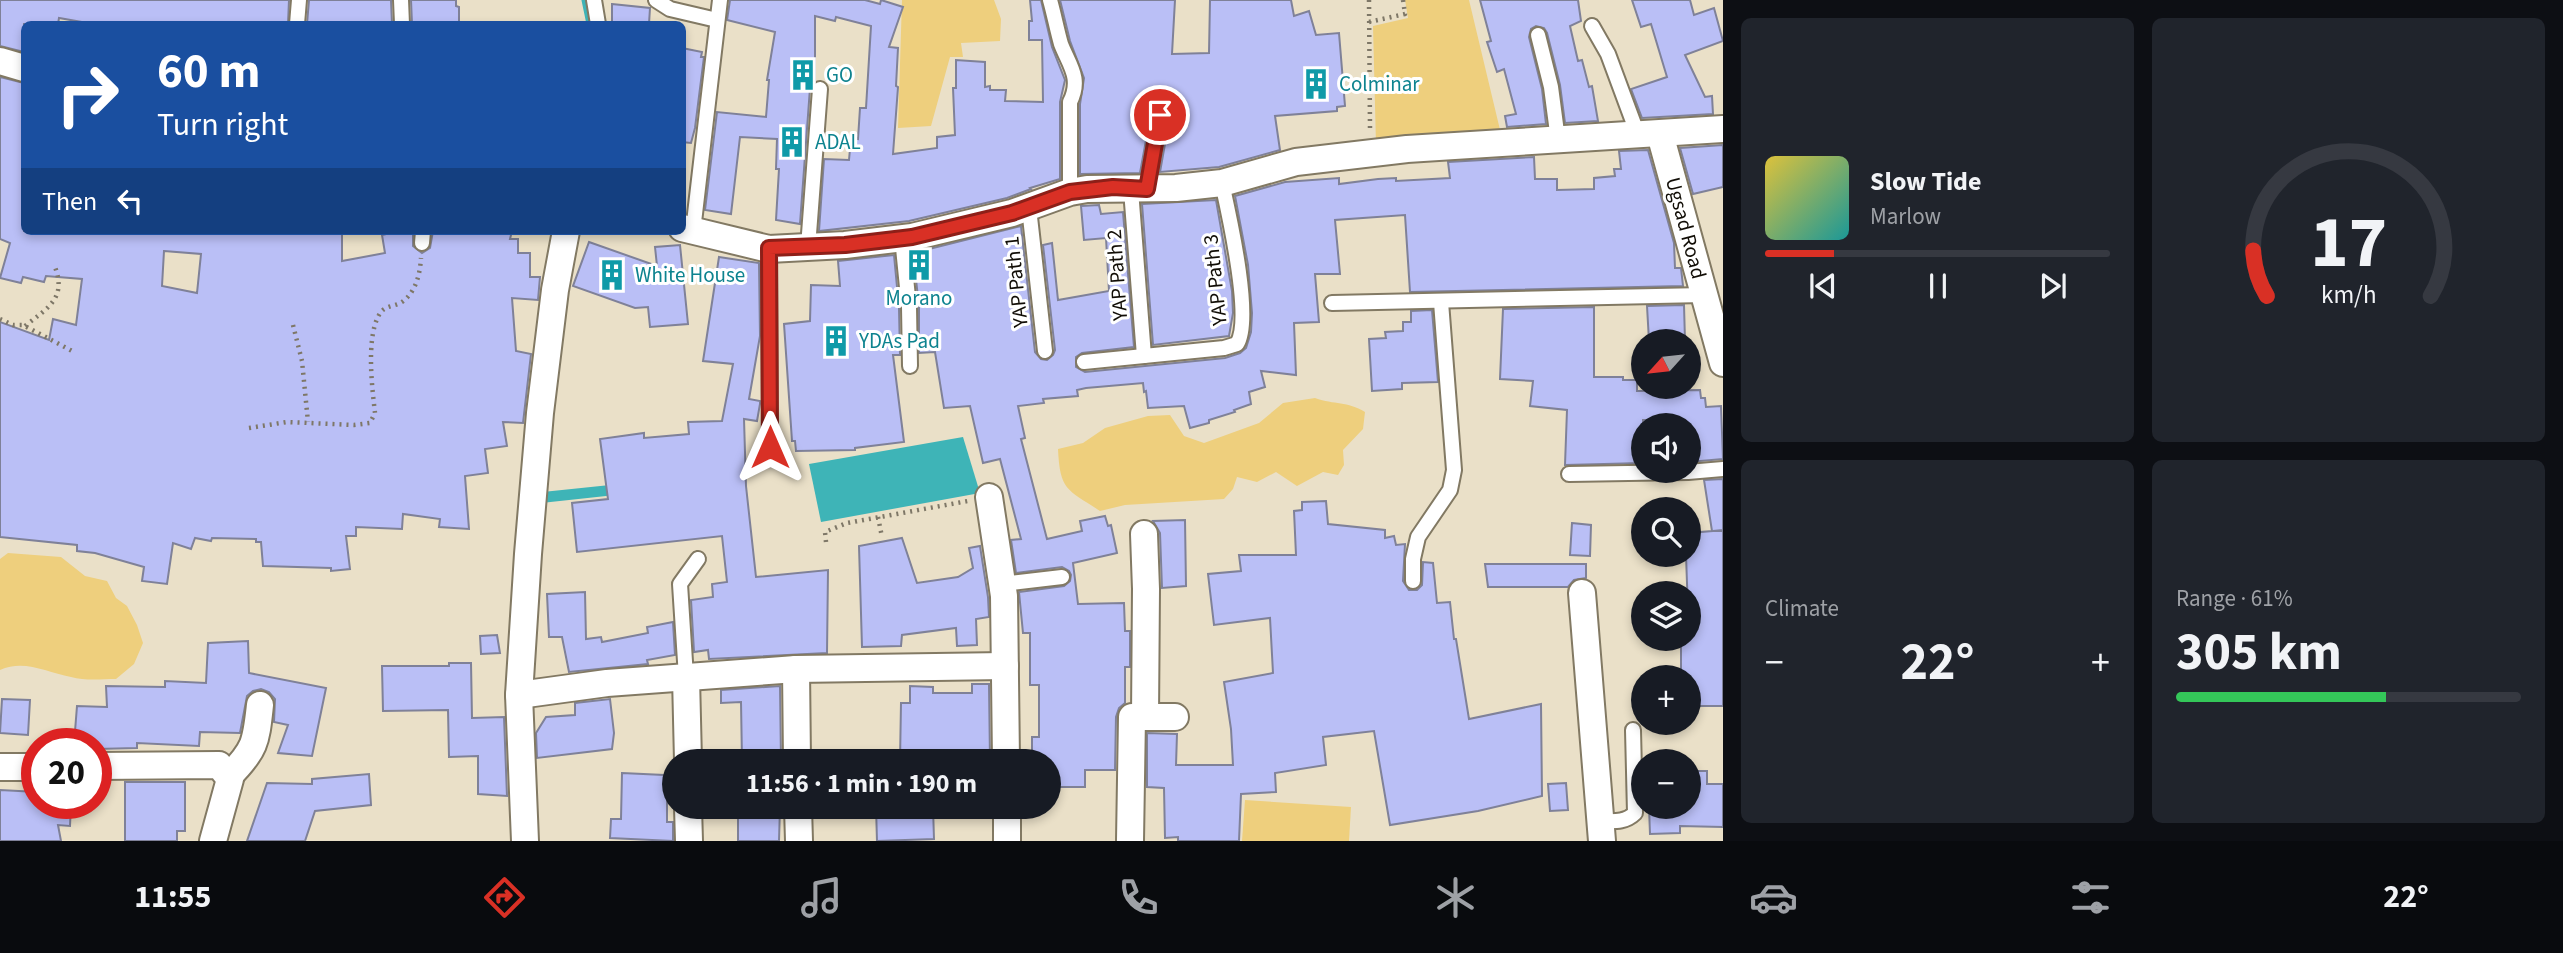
<!DOCTYPE html>
<html lang="en">
<head>
<meta charset="utf-8">
<style>
	body { margin:0; font-family:"Source Sans 3",sans-serif; background:#20242c; color:#f1f3f6; height:100vh; display:flex; flex-direction:column; font-size:26px; white-space:nowrap }
	* { box-sizing:border-box; margin:0 }
	p { font-size:23px; color:#9ea1a6 }
	.icon { flex:none; width:38px; height:38px; fill:none; stroke:currentColor; stroke-width:2; stroke-linecap:round; stroke-linejoin:round }
	.map { position:relative; flex:1; overflow:hidden }
	.side { display:flex; flex-direction:column; gap:18px; padding:18px; background:#0d0f14; width:840px }
	.side>* { flex:none }
	.hud { position:absolute; left:21px; top:21px; width:665px; height:214px; border-radius:10px; box-shadow:0 4px 10px #0003; background:#1a4fa0; color:#fff; overflow:hidden }
	.needle { width:46px; rotate:243deg }
	.fabs { position:absolute; left:1631px; top:329px; display:grid; gap:14px }
	.fabs a { display:grid; place-items:center; width:70px; height:70px; border-radius:50%; background:#171b24; box-shadow:0 4px 10px #0003; font-size:35px }
	.speed { position:absolute; left:21px; top:728px; display:flex; gap:14px; font-size:35px; font-weight:700; text-align:center }
	.speed>* { display:grid; place-content:center; width:91px; height:91px; border-radius:50%; background:#171b24; box-shadow:0 4px 10px #0003; line-height:1 }
	.speed .limit { border:10px solid #d22; background:#fff; color:#111 }
	.pin { position:absolute; display:grid; place-items:center; width:60px; height:60px; color:#fff; margin:-30px; border:4px solid #fff; border-radius:50%; box-shadow:0 2px 7px #0007 }
	.me { position:absolute; width:77px; margin:-38px; rotate:0deg; stroke-linejoin:round; filter:drop-shadow(0 0 5px #0008) }
	.turn { display:flex; align-items:center; gap:24px; height:147px; padding:0 21px; font-size:32px }
	.turn .icon { width:91px; height:91px; stroke-width:2.5 }
	.turn b { display:block; font-size:49px; line-height:60px }
	.then { display:flex; align-items:center; height:66px; padding:0 21px; background:#0003; gap:14px; font-size:26px }
	.big { font-size:52px; font-weight:700; line-height:1.1 }
	.side .card { flex:1; display:flex; flex-direction:column; justify-content:center; gap:10px; min-width:0; padding:0 24px; border-radius:10px; background:#20242c }
	.side .dial { align-items:center; gap:0 }
	.dial svg { height:182px; overflow:visible; fill:none; stroke:#363941; stroke-width:7; stroke-linecap:round; text-anchor:middle }
	.dial text { fill:#f1f3f6; stroke:none }
	.song { display:flex; align-items:center; gap:21px }
	.cover { width:84px; height:84px; border-radius:10px; background:linear-gradient(135deg,hsl(50 70% 55%),hsl(180 70% 35%)) }
	.played { height:7px; border-radius:4px; background:linear-gradient(90deg,#d93025 20%,#363941 20%) }
	.keys { display:flex; justify-content:space-around; direction:ltr }
	.heat { display:flex; justify-content:space-between; align-items:center; font-size:38px; direction:ltr }
	.charge { height:10px; border-radius:5px; background:linear-gradient(90deg,#34c759 61%,#363941 0) }
	.side .tiles { flex:1; display:grid; gap:18px; grid-template-columns:repeat(2,1fr) }
	.trip { position:absolute; left:662px; top:749px; width:399px; height:70px; border-radius:35px; background:#171b24; box-shadow:0 4px 10px #0003; font-weight:700; line-height:70px; text-align:center }
	.menu { display:flex; height:112px; justify-content:space-around; align-items:center; background:#090b0e; color:#9ea1a6 }
	.menu .icon { width:49px; height:49px }
	.menu .on { color:#d93025 }
	.menu b { font-size:32px; color:#f1f3f6 }
	main { display:flex; flex:1; min-height:0 }
	.map>svg:first-child { display:block }
	.green { fill:#eecf7d }
	.water { fill:#3eb4b7 }
	.lines { fill:none; stroke-linecap:round; stroke-linejoin:round }
	.stream { stroke:#3eb4b7; stroke-width:7 }
	.building { fill:#babff6; stroke:#7f8198; stroke-width:2; fill-rule:evenodd }
	.lane-casing { stroke:#827963; stroke-width:18 }
	.street-casing { stroke:#827963; stroke-width:30 }
	.path { stroke:#7e7767; stroke-width:4.5; stroke-dasharray:2 5; stroke-linecap:butt }
	.lane { stroke:#fff; stroke-width:14 }
	.street { stroke:#fff; stroke-width:26 }
	.route-casing { stroke:#8d1f18; stroke-width:18 }
	.route { stroke:#d93025; stroke-width:12 }
	.labels { text-anchor:middle; dominant-baseline:central; stroke-width:6; stroke-linejoin:round; paint-order:stroke }
	.culture-label { font-size:21px; fill:#0d838f; stroke:#fff; text-anchor:start }
	.street-label { font-size:21px; fill:#110d06; stroke:#fff }
</style>
</head>
<body>
<main>
<div class="map">
<svg width="1723" height="841" viewBox="0 0 1723 841">
	<rect width="100%" height="100%" fill="#eae0c8"/>
	<g class="green">
		<path d="M902,0h92l7,19 -1,22 -39,2 2,14h-13l-19,69 -33,2z"/>
		<path d="M1405,0h64l32,134 -125,11 -3,-119 35,-8z"/>
		<path d="M1315,398c20,7 32,3 50,14l-2,17 -20,21 1,15 -6,10 -15,-3 -26,14 -21,-14 -19,10 -20,-5 -4,12 -9,10 -99,6 -25,6c-33,-22 -40,-20 -42,-62l25,-6 22,-15 43,-12 22,-1 14,21 20,7 55,-20 24,-20z"/>
		<path d="M8,553l53,4 24,19 22,5 9,17 11,8 10,19 6,18 -9,21 -18,15c-14,0 -31,2 -45,-2 -25,-5 -47,-18 -71,-7v-111z"/>
		<path d="M1245,800l106,7 -2,34h-107z"/>
	</g>
	<g class="water">
		<path d="M963,437l17,56 -159,29 -12,-58z"/>
		<path d="M745,471v10l-213,23 1,-11z"/>
	</g>
	<g class="lines">
		<path class="stream" d="M585,0l5,24"/>
	</g>
	<g class="building">
		<path d="M0,0h289l-1,24h-195l-34,-6 -1,6h-34v28l-24,-6z"/>
		<path d="M309,0h82l1,24h-85z"/>
		<path d="M411,0h45v6l3,1v17h-47z"/>
		<path d="M730,0h135l15,4 1,-4 22,7 -14,40 9,1 -2,38 2,1 -5,67 44,-6v-11l18,-2 -2,-47h3v-28l29,2v25l5,-1v4h16l-1,11 38,1 -1,-62h-13v-19h3l-2,-21h11l11,47 13,33 -5,22v77l-30,9 1,1 -24,9 -98,23 -90,10 5,-72 25,1 2,-22 7,1 2,-31h6l5,-82 -35,-9 -1,4 -20,-5v65l-5,7 -10,136 -24,-4 3,-51h-3l1,-30 -37,-2 -9,77 -26,-4 12,-98 49,5 3,-37h-2l8,-48 -48,-12z"/>
		<path d="M1060,0h115l-3,54 37,-1 1,-53h81l3,16 15,-5 7,24 23,-2 6,73 -8,1v4l-62,5 5,34 -61,17 -59,5 10,-56 -4,-9 -9,-1 -6,7 -11,60 -60,1v-70l4,-26 -14,-37z"/>
		<path d="M1480,0h98l3,21 -11,5 8,35 4,-1 7,27 3,-1 6,35 -33,2 -5,-38 -13,-52 -3,-5 -8,-2 -5,3 -2,8 13,52 4,35 -39,3 -2,-11 11,-2 -12,-45 -7,3 -10,-30 4,-1z"/>
		<path d="M1632,0h58l4,15 20,-7 9,33 -38,14 20,42 7,-1 1,18 -71,4 -11,-29 36,-12 -16,-53 -10,3z"/>
		<path d="M612,4l38,4 -1,16h-37z"/>
		<path d="M682,48l20,4 -1,5h3l-9,71 -4,15 -9,-1z"/>
		<path d="M0,77l24,6v148h318v30l43,-8 -3,-18 9,-2v-2h22v15l9,7 8,-5 3,-17h79l-2,8h8v14h12v24h10l-2,23 -26,-2 4,53 15,3 -8,69 -20,-1 4,24 -22,3 3,24 -23,3 4,53 -30,-2 1,-8 -37,-5 -1,15 -46,-2v9h-10l4,33 -19,2v-3l-68,-2 -2,-24h-5v-3l-44,-1 -1,3 -16,-3 -4,11 -18,-6 -6,41 -25,-3 2,-14 -49,-14 -18,-2v-6l-77,-8v-215l49,18 4,-21 23,6 6,-46 -36,-3 -2,6 -21,-5 -2,6 -21,-5 10,-35 -10,-4zM164,251l37,3 -4,39 -35,-7z"/>
		<path d="M1723,145v42l-30,7 -13,-46z"/>
		<path d="M1648,150l26,93 1,25h6l2,18 -273,6 -5,-77 -70,5 5,54h-25l4,48 -25,1 2,52 -35,-4 4,16 -16,5 2,12 -17,6 1,2 -26,8v3l-19,5 -6,-22 -36,2 -2,-17 -2,1 -1,-9 -57,5 -9,2 1,6 -35,3 1,4 -26,3 7,32 -4,1 26,100 35,-8 -2,-10 25,-5 3,10 3,-1 6,28 -44,10 5,41 46,-1 1,28h5v36h-5v36l-6,5 -3,9 -1,53h-30v17h-37v-26h-16v-24h7v-52h-9v-52h-7l-4,-41 45,-6 6,-5 1,-6 -2,-4 -7,-4 -46,6 -5,-33 10,-1 -21,-80 -17,4 -13,-57 -26,2 -9,-56 -16,1v-47l-6,-53 108,-27 14,126 6,7 6,1 6,-5 2,-5 -12,-105 9,-2 6,57 51,-9 -3,-53 -22,2 -3,-34 18,-1 2,9 22,-2 11,135 -52,6 -6,4v10l9,5 140,-14 15,-5 6,-5 5,-16 1,-19 -4,-48 -13,-69 50,-14 54,-4v6l39,-5 18,-1v3l54,-3 -2,-16 86,-5 1,22h22v11l37,-1v-11l21,-2 -1,-7h7l-2,-18z"/>
		<path d="M1216,200l16,91 1,22 -4,23 -76,9 -11,-141z"/>
		<path d="M589,242l68,24 -2,-19 25,-2 8,79 -38,3 -2,-20 -13,1 -62,-22z"/>
		<path d="M894,255l5,53 1,47h-7l11,87 -49,6v2l-59,1 -1,-10h-3l-8,-117 26,-3 1,-36 29,1 -2,-25z"/>
		<path d="M719,257l40,6 1,73 -11,63 11,2v3l-3,17 -13,-2 2,67 10,91 72,-7 -1,83 -118,6 -1,-9 -14,2 -3,-52 22,-3 -1,-13 15,-2 -5,-46 -145,16 -5,-49 36,-4 -8,-60 44,-6v5l45,-4 -1,-12 34,-1 11,-57 -30,-3z"/>
		<path d="M1684,305l1,36h-36l-2,-35z"/>
		<path d="M1594,307v70h29v3h14v11l63,-1 1,8h4l1,9 15,-1 2,53 -34,3v-37h-10v-5h-36v43l-78,2 2,-55 -37,-4 3,-25 -33,-2 3,-70z"/>
		<path d="M1432,310l6,72 -36,1v6l-30,2 -3,-52 17,-1 -1,-6 18,-1v-9h8v-11z"/>
		<path d="M1723,479v51l-10,1h10v175h-34v-29h-8v-38h8l-3,-84h3v-22l23,-2 -8,-51z"/>
		<path d="M1326,501l2,23 57,6v8l9,-2 2,9 9,-1 -2,37 6,9h8l5,-5 1,-23 10,1 4,40 13,-1 4,37h2l13,80 72,-15 1,92 -64,15 -88,14 -16,-94 -51,6 3,28 -51,8 1,19 -35,2 -2,47h-61v-4l-13,1 -1,-50 -17,-1v-54l30,1 -1,31h57l-2,-36 -7,-47 49,-9 -3,-55 -56,7 -6,-51 33,-3 -2,-16h57l-2,-44 8,-1v-8z"/>
		<path d="M1185,520l1,66 -24,2 -2,-55 -7,-12z"/>
		<path d="M1572,523l19,2 -1,31 -20,-1z"/>
		<path d="M902,538l15,45 41,-6 15,-9 -4,-20 11,-2 8,51 1,20 -13,2 1,26 -20,1 -1,-18 -54,7 -1,11 -39,1 -3,-101z"/>
		<path d="M1485,564h101v14l-12,2 -6,7h-80z"/>
		<path d="M585,592l1,47 15,-2 1,5 46,-9 -1,-6 26,-5 2,33 -28,5 1,4 -79,8 -7,-35h-13l-2,-43z"/>
		<path d="M497,635l3,18 -19,1 -1,-18z"/>
		<path d="M248,641l1,32 77,15 -14,68 -34,-3 10,-28 -14,-3 1,-23 -6,-7 -8,-3 -8,2 -6,5 -7,37 -40,-1 -1,14 -62,-3v5l-41,1v-5h-22l3,-38 30,1 -1,-21 59,1v-6l41,2 2,-40z"/>
		<path d="M449,663h22l1,55 32,-1 3,79 -29,-2v-38l-29,1 -1,-47 -65,1 -1,-45h67z"/>
		<path d="M972,684h17l1,77h-90l1,-58h9v-17l23,1v6h39z"/>
		<path d="M780,686l1,75h-39l-1,-59 -20,1v-13z"/>
		<path d="M2,699l28,1 -2,35 -28,-2z"/>
		<path d="M610,699l4,34 -2,16 -75,9 -1,-25 10,-16 29,-2v-12z"/>
		<path d="M1689,771h18v13h16v43l-43,-1v7l-30,1 -1,-27h40z"/>
		<path d="M622,773l42,2v9h3v38h6v19l-63,-3 1,-19h10z"/>
		<path d="M369,774l2,31 -56,6 -10,30h-58l20,-58 45,1v-5z"/>
		<path d="M125,782h60v49h-8v10h-52z"/>
		<path d="M1566,783l2,27 -18,1 -2,-27z"/>
		<path d="M0,790l37,2v11h34l-1,23 -12,-1 3,16h-61z"/>
		<path d="M738,807h42l-1,34h-41z"/>
		<path d="M876,807h57l1,32 -57,2z"/>
	</g>
	<g class="lines">
		<defs>
			<g id="lane">
				<path d="M401,0l1,24"/>
				<path d="M594,0l4,24"/>
				<path d="M656,0l14,9 47,11"/>
				<path d="M1050,0c4,14 7,30 11,44 8,21 21,34 9,58v90"/>
				<path d="M297,24l2,-24"/>
				<path d="M1592,26l16,28 30,81"/>
				<path d="M1538,35l13,52 7,53"/>
				<path d="M1147,189l13,-74"/>
				<path d="M1131,190l13,166"/>
				<path d="M1029,208l16,143"/>
				<path d="M693,231l27,-231"/>
				<path d="M902,238l7,69 1,59"/>
				<path d="M422,243l1,-12"/>
				<path d="M808,247l12,-158"/>
				<path d="M769,249l1,198"/>
				<path d="M1332,303l372,-8"/>
				<path d="M1084,362l140,-14 13,-4c16,-25 -8,-129 -15,-161"/>
				<path d="M1569,474l119,-2 35,-3"/>
				<path d="M1413,581v-22l5,-22 32,-47 4,-20 -13,-168"/>
				<path d="M1002,584l60,-7"/>
				<path d="M686,677l-6,-93 18,-25"/>
				<path d="M943,807l64,3"/>
				<path d="M1600,821c13,0 25,2 35,-8l-2,-83"/>
			</g>
			<g id="street">
				<path d="M0,61l24,7"/>
				<path d="M1660,134l63,229"/>
				<path d="M682,228l87,21 76,-4 67,-8 100,-24 58,-21 17,-3 89,-1 46,-5 74,-21 111,-13 316,-20"/>
				<path d="M989,497l15,99 2,165"/>
				<path d="M1144,534l2,55 -1,128"/>
				<path d="M1582,593l20,248"/>
				<path d="M796,669l1,92"/>
				<path d="M686,677l2,84"/>
				<path d="M519,695l88,-12 189,-14 209,-3"/>
				<path d="M96,766l123,-1 11,14 -17,62"/>
				<path d="M0,767h37"/>
				<path d="M229,776c27,-27 27,-35 31,-71"/>
				<path d="M688,807l1,34"/>
				<path d="M798,807l1,34"/>
				<path d="M1007,807v34"/>
				<path d="M525,841l-6,-146 9,-141 12,-141 15,-123 11,-59"/>
				<path d="M1130,841l2,-124h43"/>
			</g>
		</defs>
		<use href="#lane" class="lane-casing"/>
		<use href="#street" class="street-casing"/>
		<g class="path">
			<path d="M1369,0l1,129"/>
			<path d="M1369,22l36,-8 -2,-14"/>
			<path d="M0,319l13,6h10l51,27"/>
			<path d="M293,325l9,36 6,61"/>
			<path d="M25,326c22,-18 42,-27 30,-59"/>
			<path d="M249,428l38,-6 67,3 16,-2 5,-10c-3,-26 -9,-75 4,-98 5,-10 15,-8 23,-13 14,-10 18,-28 19,-44"/>
			<path d="M878,517l4,20"/>
			<path d="M826,542l-1,-10 22,-9 121,-22"/>
		</g>
		<use href="#lane" class="lane"/>
		<use href="#street" class="street"/>
	</g>
	<g class="lines">
		<defs>
			<path id="route" d="M770,447l-1,-199 76,-3 67,-8 100,-24 58,-21 43,-5 34,2 13,-74"/>
		</defs>
		<use href="#route" class="route-casing"/>
		<use href="#route" class="route"/>
	</g>
	<defs>
		<symbol id="building-bare" viewBox="-9 -9 18 18"><path d="M-4-6H4V6H1V3H-1V6H-4ZM-2.5-4.3h1.7v1.8h-1.7ZM.8-4.3h1.7v1.8H.8ZM-2.5-1h1.7V.8h-1.7ZM.8-1h1.7V.8H.8Z" fill="#0f9aa8" stroke="#fff" stroke-width="2.5" paint-order="stroke"/></symbol>
	</defs>
	<g fill-rule="evenodd">
		<use href="#building-bare" x="781" y="53" width="44" height="44"/>
		<use href="#building-bare" x="1294" y="62" width="44" height="44"/>
		<use href="#building-bare" x="770" y="120" width="44" height="44"/>
		<use href="#building-bare" x="897" y="243" width="44" height="44"/>
		<use href="#building-bare" x="590" y="253" width="44" height="44"/>
		<use href="#building-bare" x="814" y="319" width="44" height="44"/>
	</g>
	<g class="labels">
		<g class="culture-label">
			<text x="826" y="75">GO</text>
			<text x="1339" y="84">Colminar</text>
			<text x="815" y="142">ADAL</text>
			<text x="635" y="275">White House</text>
			<text x="919" y="298" text-anchor="middle">Morano</text>
			<text x="859" y="341">YDAs Pad</text>
		</g>
		<g class="street-label">
			<text transform="translate(1686 228) rotate(75)">Ugsad Road</text>
			<text transform="translate(1117 275) rotate(-94)">YAP Path 2</text>
			<text transform="translate(1215 280) rotate(-96)">YAP Path 3</text>
			<text transform="translate(1016 282) rotate(-96)">YAP Path 1</text>
		</g>
	</g>
</svg>
<div class="fabs">
<a><svg class="needle" viewBox="-14 -14 28 28"><path d="M0-13l5 13h-10z" fill="#e53935"/><path d="M0 13l5-13h-10z" fill="#9ea1a6"/></svg></a>
<a><svg class="icon" aria-label="sound" viewBox="0 0 24 24"><path d="M4 9h4l5-4v14l-5-4H4zM17 9q2 3 0 6"/></svg></a>
<a><svg class="icon" aria-label="search" viewBox="0 0 24 24"><circle cx="10" cy="10" r="6"/><path d="M15 15l6 6"/></svg></a>
<a><svg class="icon" aria-label="layers" viewBox="0 0 24 24"><path d="M12 4l9 5-9 5-9-5zM3 14l9 5 9-5"/></svg></a>
<a>+</a>
<a>−</a>
</div>
<div class="speed"><div class="limit">20</div></div>
<div class="pin" style="left:1160px;top:115px;background:#d93025"><svg class="icon" aria-label="arrive" viewBox="0 0 24 24"><path d="M6 21V4h12l-3 4 3 4H6"/></svg></div>
<svg class="me" style="left:770px;top:447px" viewBox="-20 -20 40 40"><path d="M0-17L14 15 0 8-14 15z" fill="#d93025" stroke="#fff" stroke-width="4"/></svg>
<div class="trip">11:56 · 1 min · 190 m</div>
<div class="hud">
<div class="turn"><svg class="icon" aria-label="right" viewBox="0 0 24 24"><path d="M7 20v-9h11M14 6l5 5-5 5"/></svg><div><b>60 m</b>Turn right</div></div>
<div class="then">Then<svg class="icon" aria-label="left" viewBox="0 0 24 24"><path d="M17 20v-9H6M10 6l-5 5 5 5"/></svg></div>
</div>
</div>
<section class="side">
<div class="tiles">
<div class="card">
<div class="song"><i class="cover"></i><div><b>Slow Tide</b><p>Marlow</p></div></div>
<div class="played"></div>
<div class="keys"><svg class="icon" aria-label="previous" viewBox="0 0 24 24"><path d="M18 5L8 12l10 7zM5 5v14"/></svg><svg class="icon" aria-label="pause" viewBox="0 0 24 24"><path d="M8 5v14M16 5v14"/></svg><svg class="icon" aria-label="next" viewBox="0 0 24 24"><path d="M6 5l10 7-10 7zM19 5v14"/></svg></div>
</div>
<div class="card dial"><svg viewBox="0 0 100 80">
<path d="M14 69A42 42 0 1 1 86 69"/>
<path d="M14 69A42 42 0 0 1 8 49" stroke="#d93025"/>
<text x="50" y="56" font-size="32" font-weight="700">17</text>
<text x="50" y="72" font-size="11">km/h</text>
</svg></div>
<div class="card"><p>Climate</p>
<div class="heat"><a>−</a><b class="big">22°</b><a>+</a></div>
</div>
<div class="card"><p>Range · 61%</p><b class="big">305 km</b><div class="charge"></div></div>
</div>
</section>
</main>
<nav class="menu">
<b>11:55</b>
<svg class="icon on" aria-label="directions" viewBox="0 0 24 24"><path d="M12 3l9 9-9 9-9-9zM9 14v-3h6M13 9l2 2-2 2"/></svg>
<svg class="icon" aria-label="music" viewBox="0 0 24 24"><path d="M9 18V5l10-2v13"/><circle cx="6" cy="18" r="3"/><circle cx="16" cy="16" r="3"/></svg>
<svg class="icon" aria-label="phone" viewBox="0 0 24 24"><path d="M5 4h4l2 5-3 2q2 4 5 5l2-3 5 2v4C11 20 4 13 5 4z"/></svg>
<svg class="icon" aria-label="climate" viewBox="0 0 24 24"><path d="M12 3v18M4 7l16 10M4 17L20 7"/></svg>
<svg class="icon" aria-label="car" viewBox="0 0 24 24"><path d="M5 17H2v-5l4-1 3-4h7l3 4 3 1v5h-3M9 17h6M6 11h13"/><circle cx="7" cy="17" r="2"/><circle cx="17" cy="17" r="2"/></svg>
<svg class="icon" aria-label="filters" viewBox="0 0 24 24"><path d="M4 7h16M4 17h16"/><circle cx="9" cy="7" r="2"/><circle cx="15" cy="17" r="2"/></svg>
<b>22°</b>
</nav>
</body>
</html>
